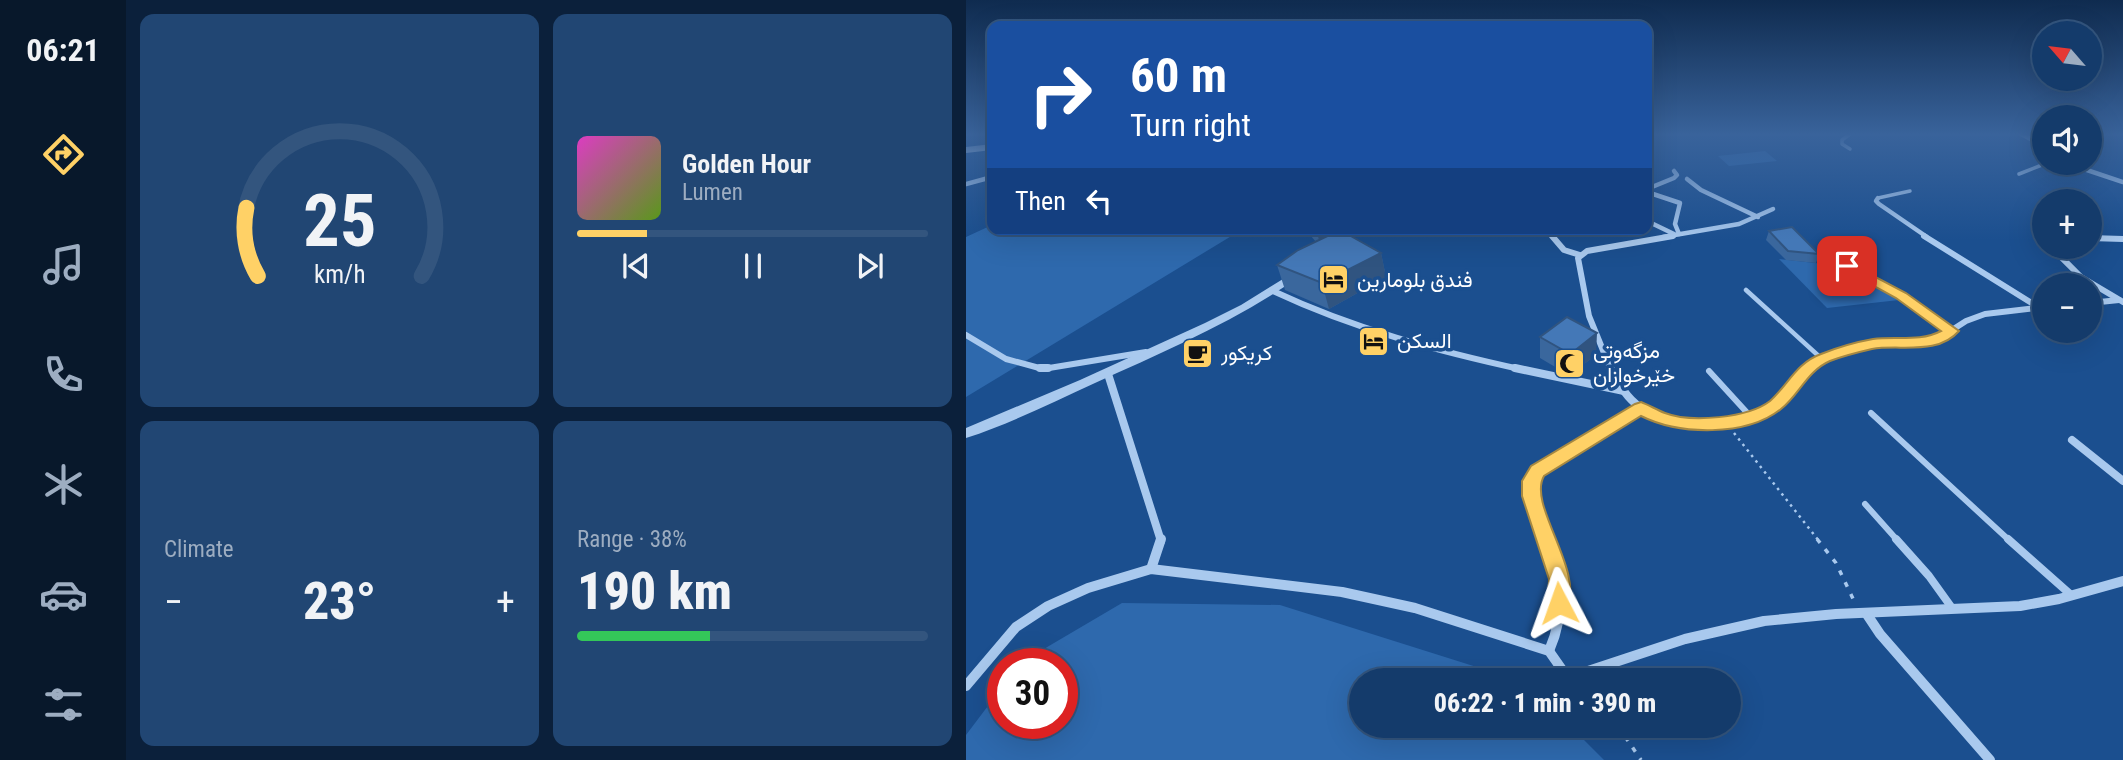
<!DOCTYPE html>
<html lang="en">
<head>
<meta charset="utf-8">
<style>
	body { margin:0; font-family:"Roboto Condensed",Vazirmatn,sans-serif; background:#214673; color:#f1f3f6; height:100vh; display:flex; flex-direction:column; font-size:26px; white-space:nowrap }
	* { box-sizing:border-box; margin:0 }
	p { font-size:23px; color:#9dadc1 }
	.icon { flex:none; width:38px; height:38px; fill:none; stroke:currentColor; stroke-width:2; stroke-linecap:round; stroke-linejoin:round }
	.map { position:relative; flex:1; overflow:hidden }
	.details { display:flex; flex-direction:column; gap:14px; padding:14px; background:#0b203b; width:840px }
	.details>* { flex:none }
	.top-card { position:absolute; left:21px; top:21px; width:665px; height:214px; border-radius:14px; box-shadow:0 7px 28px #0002,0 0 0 2px #33557e; background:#1a4fa0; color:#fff; overflow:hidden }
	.needle { width:46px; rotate:298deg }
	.controls { position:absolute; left:1066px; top:21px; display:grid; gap:14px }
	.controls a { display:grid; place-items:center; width:70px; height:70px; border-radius:50%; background:#143b6b; box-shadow:0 7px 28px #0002,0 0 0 2px #33557e; font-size:35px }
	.speed { position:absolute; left:21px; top:648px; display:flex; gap:14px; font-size:35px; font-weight:700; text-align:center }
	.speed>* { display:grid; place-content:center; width:91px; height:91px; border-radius:50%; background:#143b6b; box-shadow:0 7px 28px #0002,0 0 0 2px #33557e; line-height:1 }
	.speed .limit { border:10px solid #d22; background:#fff; color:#111 }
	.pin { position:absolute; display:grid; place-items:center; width:60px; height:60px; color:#fff; margin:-30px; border-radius:14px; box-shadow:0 4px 10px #0006 }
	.me { position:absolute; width:77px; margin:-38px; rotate:356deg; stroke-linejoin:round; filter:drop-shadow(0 0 5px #0008) }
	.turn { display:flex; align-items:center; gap:24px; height:147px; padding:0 28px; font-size:32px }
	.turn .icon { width:91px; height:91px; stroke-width:2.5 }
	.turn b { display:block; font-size:49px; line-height:60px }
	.then { display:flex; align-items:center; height:66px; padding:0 28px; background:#0003; gap:14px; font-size:26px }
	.big { font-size:52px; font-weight:800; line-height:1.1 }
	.details .widget { flex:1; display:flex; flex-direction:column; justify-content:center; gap:10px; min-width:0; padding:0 24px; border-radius:14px; background:#214673 }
	.details .dial { align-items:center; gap:0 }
	.dial svg { height:182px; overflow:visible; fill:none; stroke:#33557e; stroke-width:7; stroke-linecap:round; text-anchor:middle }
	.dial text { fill:#f1f3f6; stroke:none }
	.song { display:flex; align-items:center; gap:21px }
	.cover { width:84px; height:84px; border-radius:10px; background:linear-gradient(135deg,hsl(310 70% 55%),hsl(90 70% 35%)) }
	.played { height:7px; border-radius:4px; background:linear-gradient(90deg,#ffd166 20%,#33557e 20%) }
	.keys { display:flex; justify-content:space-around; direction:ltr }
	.heat { display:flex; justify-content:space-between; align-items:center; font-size:38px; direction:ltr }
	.charge { height:10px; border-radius:5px; background:linear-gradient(90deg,#34c759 38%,#33557e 0) }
	.details .tiles { flex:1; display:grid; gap:14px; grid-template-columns:repeat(2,1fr) }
	.trip { position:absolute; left:383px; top:668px; width:392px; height:70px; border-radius:35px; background:#143b6b; box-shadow:0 7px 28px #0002,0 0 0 2px #33557e; font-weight:800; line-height:70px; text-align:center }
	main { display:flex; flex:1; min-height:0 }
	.dock { display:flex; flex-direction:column; width:126px; justify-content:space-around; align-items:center; background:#08182b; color:#9dadc1 }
	.dock .icon { width:49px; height:49px }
	.dock .on { color:#ffd166 }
	.dock b { font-size:32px; color:#f1f3f6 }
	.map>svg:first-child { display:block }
	.green { fill:#2e69ad }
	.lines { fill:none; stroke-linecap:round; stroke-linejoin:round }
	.path-far1 { stroke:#a9c9ee; stroke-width:2.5; stroke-dasharray:2.5 4.5; stroke-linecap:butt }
	.path { stroke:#a9c9ee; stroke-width:3.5; stroke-dasharray:5 8; stroke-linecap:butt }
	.service-far3 { stroke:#a9c9ee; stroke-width:3.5 }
	.service-far2 { stroke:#a9c9ee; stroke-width:4.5 }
	.service-far1 { stroke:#a9c9ee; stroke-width:6 }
	.service { stroke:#a9c9ee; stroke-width:8 }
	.minor-far3 { stroke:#a9c9ee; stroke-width:4.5 }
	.minor-far2 { stroke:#a9c9ee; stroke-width:6 }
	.minor-far1 { stroke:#a9c9ee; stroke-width:8 }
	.minor { stroke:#a9c9ee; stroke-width:10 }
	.tertiary { fill:#a9c9ee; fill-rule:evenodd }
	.secondary { fill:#d6e6fa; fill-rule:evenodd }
	.wall { fill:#3a679d }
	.shaded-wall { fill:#305480 }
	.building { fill:#4478b7; stroke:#305480; stroke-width:2 }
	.route { fill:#ffd166; stroke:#a68842; stroke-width:2 }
	.labels { text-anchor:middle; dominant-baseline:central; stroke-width:7; stroke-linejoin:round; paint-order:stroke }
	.poi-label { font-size:21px; fill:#fff; stroke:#1b4f8f; text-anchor:start }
</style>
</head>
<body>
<main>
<nav class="dock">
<b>06:21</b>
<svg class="icon on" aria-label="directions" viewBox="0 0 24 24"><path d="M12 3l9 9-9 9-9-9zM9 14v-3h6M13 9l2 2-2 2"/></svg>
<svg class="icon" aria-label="music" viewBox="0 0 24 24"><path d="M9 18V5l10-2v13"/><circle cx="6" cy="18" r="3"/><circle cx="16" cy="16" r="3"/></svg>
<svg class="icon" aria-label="phone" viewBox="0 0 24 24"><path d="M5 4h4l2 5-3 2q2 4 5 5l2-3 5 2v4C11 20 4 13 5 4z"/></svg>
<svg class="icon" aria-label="climate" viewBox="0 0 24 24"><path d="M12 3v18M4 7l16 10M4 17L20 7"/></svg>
<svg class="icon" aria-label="car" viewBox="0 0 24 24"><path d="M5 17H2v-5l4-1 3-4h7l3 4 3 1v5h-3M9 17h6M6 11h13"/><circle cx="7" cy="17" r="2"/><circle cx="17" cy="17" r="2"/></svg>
<svg class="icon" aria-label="filters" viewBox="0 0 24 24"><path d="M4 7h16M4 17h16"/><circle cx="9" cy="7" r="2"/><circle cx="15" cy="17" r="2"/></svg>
</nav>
<section class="details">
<div class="tiles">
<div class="widget dial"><svg viewBox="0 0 100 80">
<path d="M14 69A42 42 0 1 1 86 69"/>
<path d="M14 69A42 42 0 0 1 9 39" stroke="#ffd166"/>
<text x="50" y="56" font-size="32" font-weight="700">25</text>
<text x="50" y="72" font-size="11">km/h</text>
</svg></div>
<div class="widget">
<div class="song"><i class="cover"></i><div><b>Golden Hour</b><p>Lumen</p></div></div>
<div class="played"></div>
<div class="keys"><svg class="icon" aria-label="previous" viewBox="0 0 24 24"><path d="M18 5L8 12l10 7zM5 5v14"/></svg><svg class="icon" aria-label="pause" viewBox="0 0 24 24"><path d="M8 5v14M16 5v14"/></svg><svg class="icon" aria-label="next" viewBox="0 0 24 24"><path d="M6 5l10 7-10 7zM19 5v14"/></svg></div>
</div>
<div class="widget"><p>Climate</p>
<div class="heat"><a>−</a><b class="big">23°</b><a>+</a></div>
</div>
<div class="widget"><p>Range · 38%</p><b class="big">190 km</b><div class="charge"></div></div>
</div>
</section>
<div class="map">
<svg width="1157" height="760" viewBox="0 0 1157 760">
	<rect width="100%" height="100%" fill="#1b4f8f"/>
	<g class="green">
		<path d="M799,151l12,10 -48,5 -11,-10z"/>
		<path d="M26,225v4h251l-277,168v-160z"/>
		<path d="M813,259l63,7 47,24 10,10 -72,8z"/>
		<path d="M156,603l158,2 241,76h-159v45h208l34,34h-638v-25l37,-49v37h59v-60h-42z"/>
	</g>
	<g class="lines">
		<path class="path-far1" d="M768,433l85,108"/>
		<g class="path">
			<path d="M851,539l19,24 19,40"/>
			<path d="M652,726l23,34"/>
		</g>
		<g class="service-far3">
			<path d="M884,134l-8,6v4l8,5"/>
			<path d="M1053,174l28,-11"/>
			<path d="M912,198l32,-7"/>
		</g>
		<path class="service-far2" d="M780,290l76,69"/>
		<g class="service-far1">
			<path d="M743,371l42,46"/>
			<path d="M905,413l139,128"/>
			<path d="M899,504l33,37"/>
		</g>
		<g class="service">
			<path d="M930,539l33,37 23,32"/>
			<path d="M1042,539l62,55"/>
		</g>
		<g class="minor-far3">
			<path d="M1055,134l23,12"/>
			<path d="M1100,163l57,19"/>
			<path d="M721,179l14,11 57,27"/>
			<path d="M0,184l26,-7"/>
			<path d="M681,189l27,-11 3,-3 -3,-4"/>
			<path d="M681,192l33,11 -5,21 4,10"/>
			<path d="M912,198l-2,3 3,3 48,33"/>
			<path d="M681,221l27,13"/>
			<path d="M580,229l7,8"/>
			<path d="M697,237l76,-13 34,-15"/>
		</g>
		<g class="minor-far2">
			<path d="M586,236l12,14 16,5"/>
			<path d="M958,236l114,71"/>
			<path d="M1124,238l33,1"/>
			<path d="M1085,247l30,30 42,25"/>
			<path d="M873,261l62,35 51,35"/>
			<path d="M307,291c81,38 164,60 251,79"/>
			<path d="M1124,303l29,-3"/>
			<path d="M0,335l40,24 37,10 103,-17"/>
			<path d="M645,370l-22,-54 -11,-58 9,-7 86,-15"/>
			<path d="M839,370l19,-12 32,-11 29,-4 50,-2 31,-20 19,-7 59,-7"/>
		</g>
		<g class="minor-far1">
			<path d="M74,368h8"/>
			<path d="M549,368l109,23"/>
			<path d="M644,368c8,14 16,30 30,39 32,24 91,24 125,4 18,-10 26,-30 42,-43"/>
			<path d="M142,374l53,167"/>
			<path d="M1106,440l51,41"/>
			<path d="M581,541c-8,-23 -21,-47 -10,-70l104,-63"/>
		</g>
		<g class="minor">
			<path d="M580,539c14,41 21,71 3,112"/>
			<path d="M185,569l10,-30"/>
			<path d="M900,613l14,21 110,126"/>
			<path d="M0,686l50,-59 32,-21 40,-18 63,-19 191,23 73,16 134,43 14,20 13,4 109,-36 79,-18 72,-7 184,-8 39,-7 64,-18"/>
		</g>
		<g class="tertiary">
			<path d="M383,229h10l-20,17h-6v-4z"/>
			<path d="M330,271l5,3 -1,2c-63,45 -135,75 -205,107 -42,19 -85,41 -129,55v-10l114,-48 125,-57 36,-18z"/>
		</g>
		<path class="secondary" d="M26,144v6l-26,3v-6z"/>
	</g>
	<g class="wall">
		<path d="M339,229h41l-4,3 39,21 5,24 -57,32 -44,-19 -8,-25 39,-23z"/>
		<path d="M803,231l50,23 -3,9 -30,-3 -20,-20z"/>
		<path d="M574,337l56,18 -24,18 -10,-2 -22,-13z"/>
	</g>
	<g class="shaded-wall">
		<path d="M350,229h30l-25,18z"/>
		<path d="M415,253l5,24 -57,32 -7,-26z"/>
		<path d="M631,333l-1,22 -24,18 1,-21z"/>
	</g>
	<g class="building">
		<path d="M826,227l27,27 -31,-3 -19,-20z"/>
		<path d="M374,230l41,23 -59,30 -45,-18 21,-15z"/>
		<path d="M601,317l30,16 -24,19 -10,-2 -23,-13z"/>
	</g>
	<linearGradient id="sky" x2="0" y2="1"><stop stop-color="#0f2b4f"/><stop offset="0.56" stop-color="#39639b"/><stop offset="1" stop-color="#39639b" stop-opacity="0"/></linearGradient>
	<rect width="1157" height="240" fill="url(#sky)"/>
	<path class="route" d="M881,262l59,31 53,38c-22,25 -59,13 -87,18 -13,3 -29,7 -42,12 -23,10 -31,34 -49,48 -35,28 -102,26 -140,7l-97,60c-17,29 41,94 23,134l-8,3 -7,-3 -4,-7 1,-24 -27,-83v-15l9,-15 104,-62 6,-2c8,3 16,8 24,11 26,10 83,5 105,-12 18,-16 26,-38 51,-47 15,-6 35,-12 52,-15 23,-3 47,3 68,-8l-45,-33 -53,-29 -2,-3z"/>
	<defs>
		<symbol id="hotel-square" viewBox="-11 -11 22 22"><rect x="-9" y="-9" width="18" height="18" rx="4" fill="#ffd166" stroke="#1b4f8f"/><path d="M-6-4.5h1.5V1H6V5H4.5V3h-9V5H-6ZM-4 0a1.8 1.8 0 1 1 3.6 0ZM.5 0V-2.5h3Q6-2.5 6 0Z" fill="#111"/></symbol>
		<symbol id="cafe-square" viewBox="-11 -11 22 22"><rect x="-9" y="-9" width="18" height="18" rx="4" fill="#ffd166" stroke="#1b4f8f"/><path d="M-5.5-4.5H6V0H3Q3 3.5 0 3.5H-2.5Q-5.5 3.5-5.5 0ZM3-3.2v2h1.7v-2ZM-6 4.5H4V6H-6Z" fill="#111"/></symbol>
		<symbol id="mosque-square" viewBox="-11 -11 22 22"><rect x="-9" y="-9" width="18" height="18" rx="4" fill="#ffd166" stroke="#1b4f8f"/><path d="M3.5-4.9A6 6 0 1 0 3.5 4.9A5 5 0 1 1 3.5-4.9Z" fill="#111"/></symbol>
	</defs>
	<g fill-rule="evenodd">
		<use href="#hotel-square" x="350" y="262" width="35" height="35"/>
		<use href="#hotel-square" x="390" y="324" width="35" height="35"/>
		<use href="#cafe-square" x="214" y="336" width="35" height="35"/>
		<use href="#mosque-square" x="586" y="346" width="35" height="35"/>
	</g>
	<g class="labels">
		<g class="poi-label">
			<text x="391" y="280">فندق بلومارين</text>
			<text x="431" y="341">السكن</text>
			<text x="627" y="351">مزگەوتی<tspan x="627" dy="24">خێرخوازان</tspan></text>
			<text x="255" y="353">کریکور</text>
		</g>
	</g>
</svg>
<div class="controls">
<a><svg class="needle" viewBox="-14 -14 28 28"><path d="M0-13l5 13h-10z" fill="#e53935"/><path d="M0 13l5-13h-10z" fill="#9dadc1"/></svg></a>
<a><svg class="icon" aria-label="sound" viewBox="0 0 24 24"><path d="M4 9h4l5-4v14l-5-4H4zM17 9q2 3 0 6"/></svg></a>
<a>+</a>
<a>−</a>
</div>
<div class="speed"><div class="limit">30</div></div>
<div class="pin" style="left:881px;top:266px;background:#d93025"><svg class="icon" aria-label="arrive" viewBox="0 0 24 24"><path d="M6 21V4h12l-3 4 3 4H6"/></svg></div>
<svg class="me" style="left:593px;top:603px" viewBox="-20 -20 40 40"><path d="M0-17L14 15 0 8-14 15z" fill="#ffd166" stroke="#fff" stroke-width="4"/></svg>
<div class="trip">06:22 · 1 min · 390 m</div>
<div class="top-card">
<div class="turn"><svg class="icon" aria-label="right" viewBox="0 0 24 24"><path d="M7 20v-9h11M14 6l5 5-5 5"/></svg><div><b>60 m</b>Turn right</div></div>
<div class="then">Then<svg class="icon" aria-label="left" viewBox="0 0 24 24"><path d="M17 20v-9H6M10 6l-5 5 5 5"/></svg></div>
</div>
</div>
</main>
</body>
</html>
